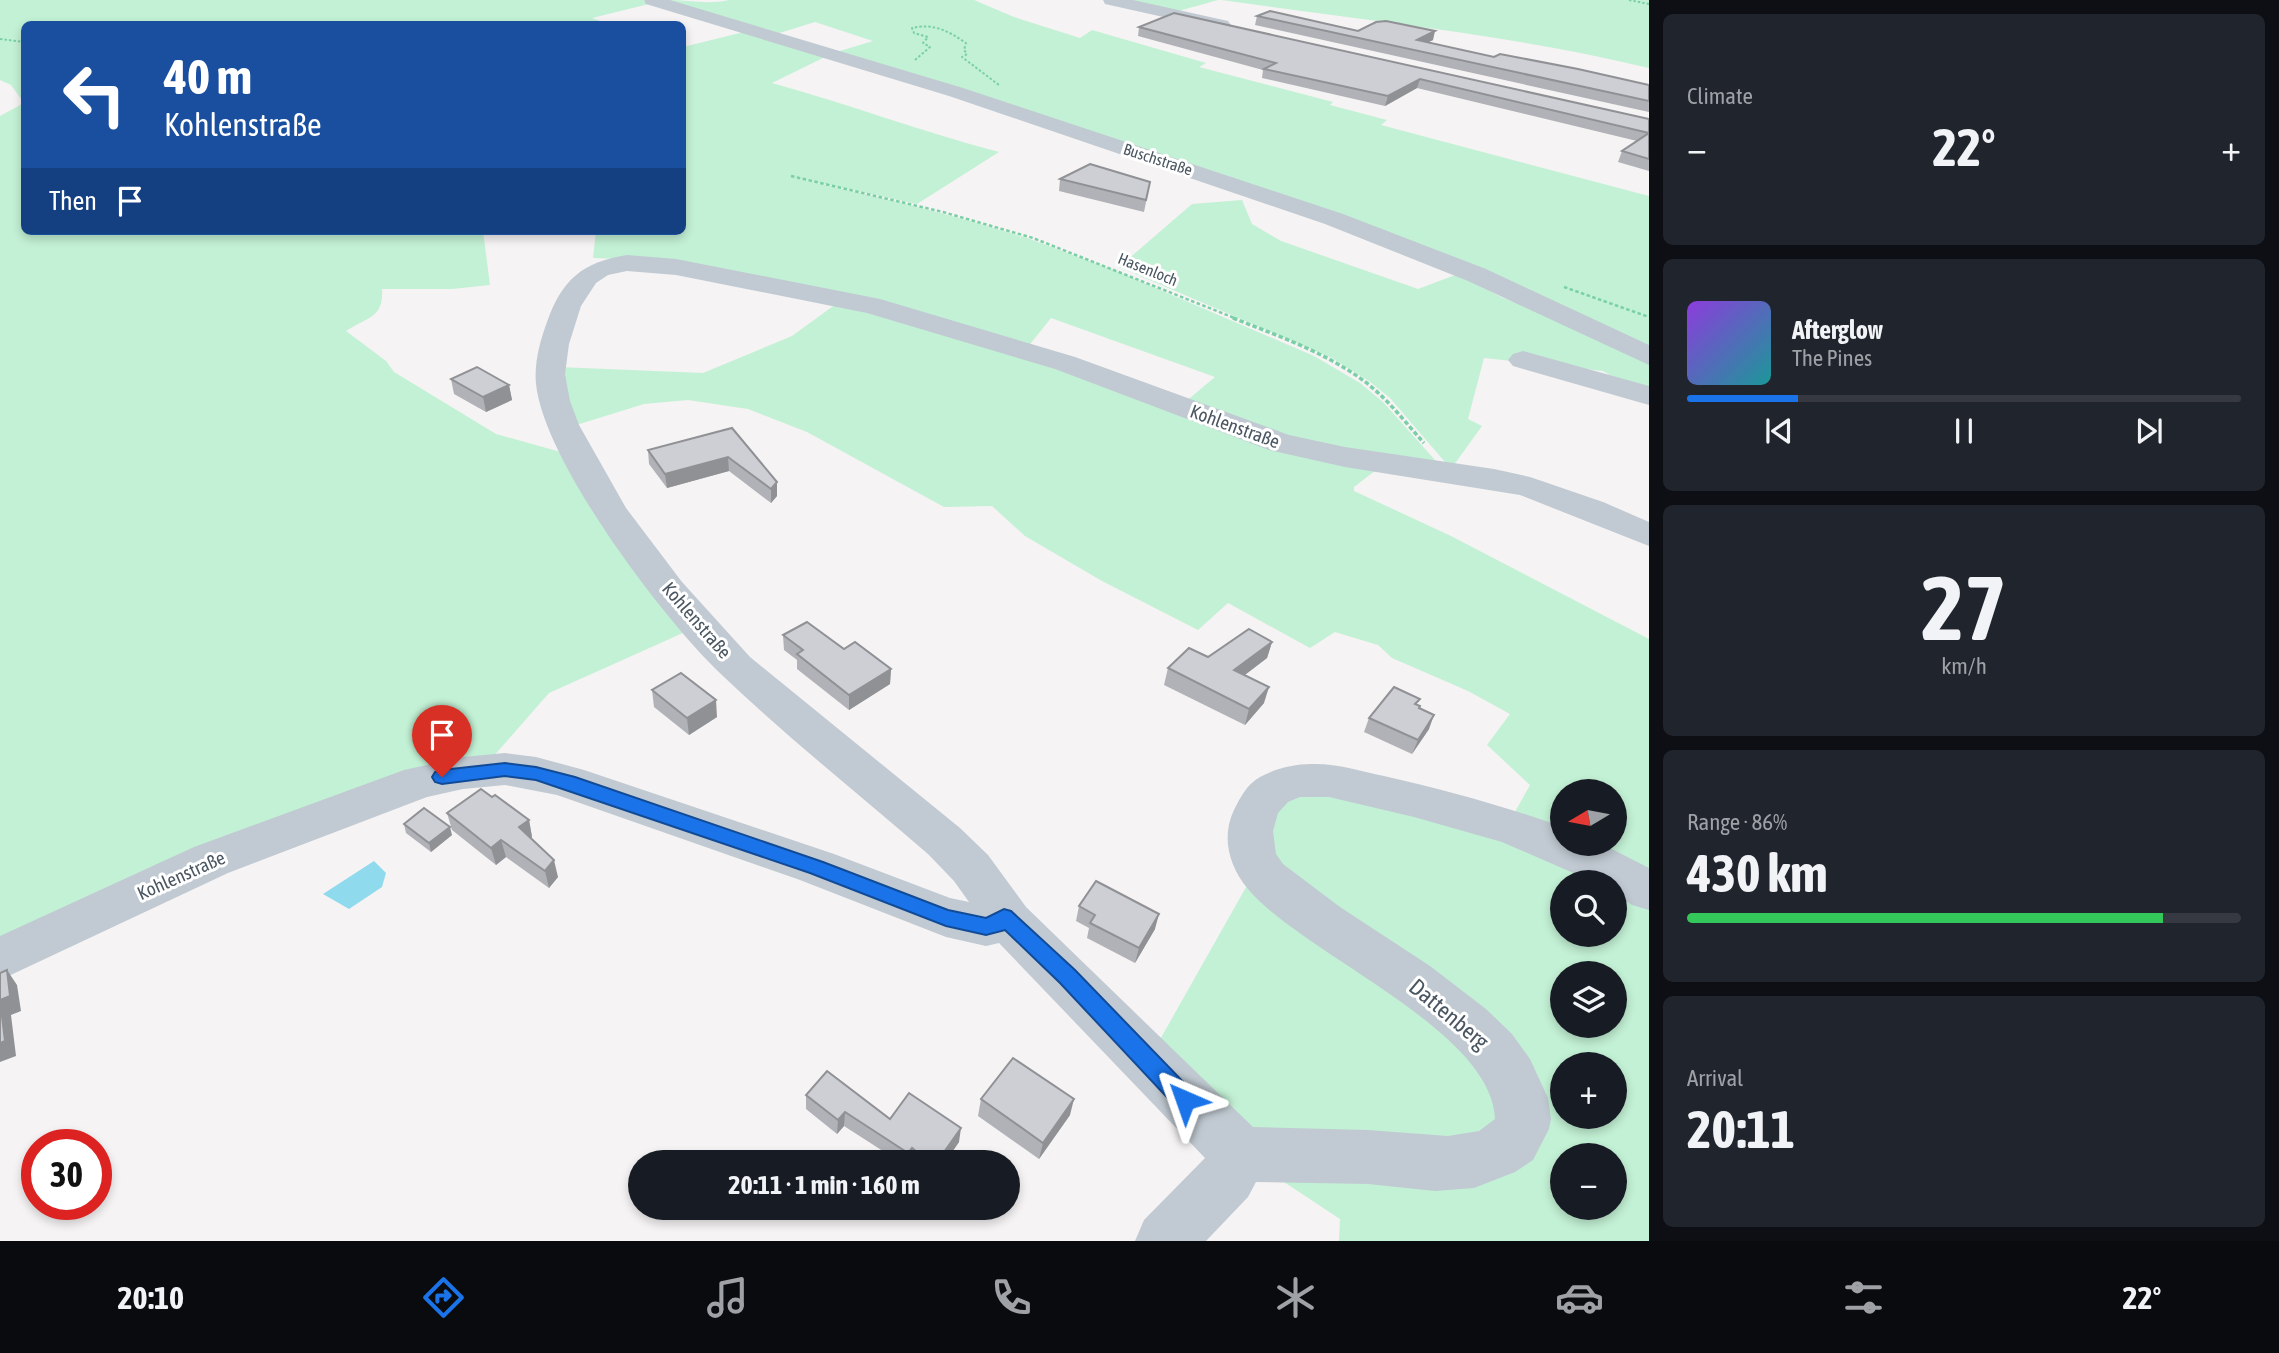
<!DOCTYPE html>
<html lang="en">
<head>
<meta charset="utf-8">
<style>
	body { margin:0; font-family:"Asap Condensed",sans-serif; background:#20242c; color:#f1f3f6; height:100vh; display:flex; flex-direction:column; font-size:26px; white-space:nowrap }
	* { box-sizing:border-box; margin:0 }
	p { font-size:23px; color:#9ea1a6 }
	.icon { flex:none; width:38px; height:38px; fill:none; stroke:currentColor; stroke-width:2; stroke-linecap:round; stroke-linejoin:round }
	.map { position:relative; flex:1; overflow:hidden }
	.details { display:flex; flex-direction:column; gap:14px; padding:14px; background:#0d0f14; width:630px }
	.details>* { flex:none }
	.guide { position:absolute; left:21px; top:21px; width:665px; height:214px; border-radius:10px; box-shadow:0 4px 10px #0003; background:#1a4fa0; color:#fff; overflow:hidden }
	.needle { width:46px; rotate:260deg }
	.controls { position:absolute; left:1550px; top:779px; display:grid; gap:14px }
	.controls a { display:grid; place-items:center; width:77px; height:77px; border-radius:50%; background:#171b24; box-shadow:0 4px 10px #0003; font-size:35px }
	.speed { position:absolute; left:21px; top:1129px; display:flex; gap:14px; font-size:35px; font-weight:700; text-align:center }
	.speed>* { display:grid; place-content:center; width:91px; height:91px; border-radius:50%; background:#171b24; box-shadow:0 4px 10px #0003; line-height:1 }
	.speed .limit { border:10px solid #d22; background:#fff; color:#111 }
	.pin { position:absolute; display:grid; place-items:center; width:60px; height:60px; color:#fff; margin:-72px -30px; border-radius:50% 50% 50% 0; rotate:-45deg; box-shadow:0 0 7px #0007 }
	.pin .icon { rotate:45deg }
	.me { position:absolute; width:77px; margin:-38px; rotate:317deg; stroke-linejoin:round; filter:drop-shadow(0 0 5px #0008) }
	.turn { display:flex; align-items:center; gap:24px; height:147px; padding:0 28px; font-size:32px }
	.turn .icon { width:91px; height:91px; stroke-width:2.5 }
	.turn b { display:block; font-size:49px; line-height:60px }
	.then { display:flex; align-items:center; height:66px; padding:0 28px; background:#0003; gap:14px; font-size:26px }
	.big { font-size:52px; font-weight:700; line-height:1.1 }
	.details .widget { flex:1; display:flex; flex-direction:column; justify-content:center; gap:10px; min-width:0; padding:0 24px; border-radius:10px; background:#20242c }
	.details .dial { align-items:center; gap:0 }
	.dial b { font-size:91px; line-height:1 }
	.song { display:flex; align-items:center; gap:21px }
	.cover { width:84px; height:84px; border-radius:10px; background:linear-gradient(135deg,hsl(270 70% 55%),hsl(180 70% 35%)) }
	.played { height:7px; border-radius:4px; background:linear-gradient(90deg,#1a73e8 20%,#363941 20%) }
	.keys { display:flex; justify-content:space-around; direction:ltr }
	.heat { display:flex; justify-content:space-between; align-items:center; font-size:38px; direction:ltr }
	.charge { height:10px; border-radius:5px; background:linear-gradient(90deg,#34c759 86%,#363941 0) }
	.trip { position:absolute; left:628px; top:1150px; width:392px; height:70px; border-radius:35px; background:#171b24; box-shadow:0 4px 10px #0003; font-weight:700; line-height:70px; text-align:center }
	.menu { display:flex; height:112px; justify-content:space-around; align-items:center; background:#090b0e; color:#9ea1a6 }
	.menu .icon { width:49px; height:49px }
	.menu .active { color:#1a73e8 }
	.menu b { font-size:32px; color:#f1f3f6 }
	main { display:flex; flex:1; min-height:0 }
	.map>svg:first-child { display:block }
	.green { fill:#c3f1d5; fill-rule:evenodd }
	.water { fill:#90daee }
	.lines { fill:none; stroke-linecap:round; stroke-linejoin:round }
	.path-far2 { stroke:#7ad0a6; stroke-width:2; stroke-dasharray:2.5 2; stroke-linecap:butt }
	.path-far1 { stroke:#7ad0a6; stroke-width:2.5; stroke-dasharray:3.5 2.5; stroke-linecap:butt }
	.path { stroke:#7ad0a6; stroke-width:3.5; stroke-dasharray:4.5 2.5; stroke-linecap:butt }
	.minor { fill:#c1cad2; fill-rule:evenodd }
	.wall { fill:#b0b2b7 }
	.shaded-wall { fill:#909195 }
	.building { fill:#cdcfd5; stroke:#909195; stroke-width:2 }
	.route { fill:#1a73e8; stroke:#114b97; stroke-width:2 }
	.labels { text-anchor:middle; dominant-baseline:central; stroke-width:6; stroke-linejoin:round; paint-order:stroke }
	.far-street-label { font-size:16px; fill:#4a5661; stroke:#fff }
	.street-label { font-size:19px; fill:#4a5661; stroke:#fff }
	.near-street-label { font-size:23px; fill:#4a5661; stroke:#fff }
</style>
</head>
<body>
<main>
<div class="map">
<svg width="1649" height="1241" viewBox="0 0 1649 1241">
	<rect width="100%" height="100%" fill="#f5f3f3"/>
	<g class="green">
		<path d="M0,0h649l8,2 -65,16 17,6h-585v207h459l7,54 -38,4h-70c2,29 -15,28 -36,42l40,30 8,11 102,62 72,20 126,174 -145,65 -65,74 -484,189v-840l24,-13 -13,-18 -11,-5z"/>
		<path d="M667,0c22,0 42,5 62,0h245l40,17 66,21 12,-8 114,33 -7,4 134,35 -3,3 57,15 -6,5 268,71v156l-430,-179 -389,-119 43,-13 -58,-19 -42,13z"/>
		<path d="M1121,0h97l-43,12z"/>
		<path d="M1222,0h427v68c-140,-34 -285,-47 -427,-68z"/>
		<path d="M748,31l79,25 -55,27c76,21 151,49 227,69l-82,52 -125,-27c77,18 153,35 228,59v3l1,-3 9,3 86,32 198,85 46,27 23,19 60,67 -98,-13 -161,-53 31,-26 -164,-59 -24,30 -382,-88 -52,-2 3,-27h86l1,-184z"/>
		<path d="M1242,200l10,24 29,17 137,48 40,-15 43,23 148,59v42l-46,-27 -119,-13 -16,61 14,7 -31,43 -61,-71 -21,-17 -37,-23 -213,-91 73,-63z"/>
		<path d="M836,304l224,62 324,98 -30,23v4l97,45 198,103v602h-310l1,-22 -94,-62 -97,-98 109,-193 27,-81 221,43 24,-43 -43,-40 23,-31 -42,-23 -76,-33 -14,-13 -43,-13 -25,16 -82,-45 -30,27 -96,-49 -77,-45 -33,-30 -48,1 -137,-75 -59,-23 -60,-9 -44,4 -71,22 -15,-59 145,6 89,-37zM1563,791h52v53h-52zM1563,882h52v52h-52zM1563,973h52v53h-52zM1563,1064h52v52h-52zM1563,1155h52v53h-52z"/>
	</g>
	<path class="water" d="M374,861l12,12 -4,14 -33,22 -26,-15z"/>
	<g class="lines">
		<g class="path-far2">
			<path d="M1629,0l20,4"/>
			<path d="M0,39l24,3"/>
			<path d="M915,60l15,-13 -7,-4 5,-6 -14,-4 -2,-5c22,-5 36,3 54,15l-2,7 3,4 -5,3 37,28"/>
		</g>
		<g class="path-far1">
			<path d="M791,176l152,36 90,26 204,81"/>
			<path d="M1564,287l85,30"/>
		</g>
		<path class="path" d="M1233,318c45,18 92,34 131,63 23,17 41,41 60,62"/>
		<g class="minor">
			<path d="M644,0h26l293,88 380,126 143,55 163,76v20l-181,-84 -143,-57 -376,-128 -303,-92z"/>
			<path d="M1103,0h30l95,21 3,4 -9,5 -117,-26z"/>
			<path d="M627,255l49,4 204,40 195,58 214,78 56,12 149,22 36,8 73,25 46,20v24l-129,-51 -175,-28 -76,-17 -214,-81 -188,-56 -191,-38 -49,-4 -19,4 -12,8 -15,23 -12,38 -4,30 5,27 9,24 47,83 56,74 68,75 210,171 28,27 38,52 227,220 115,3 80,6 31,-5 16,-12c-3,-90 -193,-165 -247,-230 -19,-23 -27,-52 -14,-79 6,-12 13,-26 26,-33 14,-8 34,-13 51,-13 25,-1 49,7 73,12 61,14 120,30 179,51v17h39l47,24v42l-17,-5 -17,-11v-12h-21l-92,-40 -88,-25 -85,-20h-29l-12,5 -10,11 -5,18 3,23 7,10 57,43 90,59 56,43 26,25 18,25 18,39 3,21 -2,10 -16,31 -18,12 -41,16 -39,3 -67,-7 -112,-2 -8,15 -42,44h-71l9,-21 61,-62 -206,-215 -13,3 -40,-9 -146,-57 -243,-85 -52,-10 -42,4 -36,8 -199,76 -228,107v-44l194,-89 210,-77 59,-13 42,-4 31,4 48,13 250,84 116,44 19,4 -15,-21 -26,-27c-68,-59 -140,-116 -205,-178 -58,-54 -179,-214 -187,-292 -2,-21 4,-43 11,-62 15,-42 35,-60 80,-67z"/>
			<path d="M1523,351l126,35v19l-136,-39 -5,-6 5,-6z"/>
		</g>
	</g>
	<g class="wall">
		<path d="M1257,16l101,15 75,9 -6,3 67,14 155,28v27l-394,-87z"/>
		<path d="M1139,27l510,92v52l-31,-9 4,-11 15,-10 -220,-53 -32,18 -123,-28 1,-8 -125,-34z"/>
		<path d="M1060,179l90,3 -6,30 -85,-21z"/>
		<path d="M451,379l58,6 3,15 -26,12 -32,-18z"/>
		<path d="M732,428l45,68 -6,7 -42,-32 -62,17 -18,-24 -1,-14z"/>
		<path d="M783,635l61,14 47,20 -1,15 -41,26 -52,-41v-9l-13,-10z"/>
		<path d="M1272,642l-5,16 -22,17 19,28 -19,22 -81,-40 4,-17 40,-11z"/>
		<path d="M652,690l65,27 -28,18 -35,-28z"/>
		<path d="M1417,705l12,24 -17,25 -48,-22 5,-14z"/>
		<path d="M492,797l37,23 3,17 -1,1 27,39 -9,11 -43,-31 -10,8 -44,-35 -5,-17z"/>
		<path d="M404,824l48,11 -21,17 -25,-19z"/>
		<path d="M1079,906l76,23 -20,34 -48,-25 2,-10 -13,-7z"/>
		<path d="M806,1095l84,24 69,23 -14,20h-45l-56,-36 -7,8 -31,-25z"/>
		<path d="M981,1099l89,16 -31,44 -61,-43z"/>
	</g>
	<g class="shaded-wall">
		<path d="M1435,31l-2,9 -19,9 3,-9z"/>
		<path d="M1420,79l-3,9 -32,18 3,-10z"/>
		<path d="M509,385l3,15 -26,12 -3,-15z"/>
		<path d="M728,457l1,14 -62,17 -2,-14z"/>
		<path d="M777,482v14l-6,7v-14z"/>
		<path d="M1272,642l-5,16 -37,28 4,-16z"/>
		<path d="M891,669l-1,15 -41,26v-15z"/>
		<path d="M1269,687l-5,16 -19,22 4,-16z"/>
		<path d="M716,700l1,17 -28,18 -2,-17z"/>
		<path d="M1434,715l-5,14 -17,25 6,-14z"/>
		<path d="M529,820l3,17 -9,7 -4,-17z"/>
		<path d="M450,827l2,8 -21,17 -2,-9z"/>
		<path d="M501,840l5,17 -10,8 -5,-17z"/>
		<path d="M554,860l4,17 -9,11 -4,-17z"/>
		<path d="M1159,914l-4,15 -20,34 4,-15z"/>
		<path d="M7,970l10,15 4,26 -10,4 5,41 -16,6v-62z"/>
		<path d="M1074,1099l-4,16 -31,44 4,-16z"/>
		<path d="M845,1112l-1,14 -7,8 1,-14z"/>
		<path d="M961,1128l-2,14 -14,20h-8z"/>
		<path d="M912,1148l-1,14h-4l1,-9z"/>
	</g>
	<g class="building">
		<path d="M1270,11l88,20 18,-9 10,-1 49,10 -18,9 77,17 6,-3 78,15 71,16v16l-392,-85z"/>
		<path d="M1174,13l475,106v14l-229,-54 -32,17 -124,-27 12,-6 -137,-36z"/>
		<path d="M1649,133v26l-27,-8z"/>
		<path d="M1090,164l60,18 -4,18 -86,-21z"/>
		<path d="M477,367l32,18 -26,12 -32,-18z"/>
		<path d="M732,428l45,54 -6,7 -43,-32 -63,17 -17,-24z"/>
		<path d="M807,622l37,27 11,-7 36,27 -42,26 -52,-41 6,-4 -20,-15z"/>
		<path d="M1249,629l23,13 -38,28 35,17 -20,22 -81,-41 21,-20 19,9z"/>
		<path d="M681,673l35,27 -29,18 -35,-28z"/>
		<path d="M1394,687l26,12 -5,5 5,2 -1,2 15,7 -16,25 -49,-22z"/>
		<path d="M481,789l11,8 3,-2 34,25 -10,7 35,33 -9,11 -44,-31 -10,8 -44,-35z"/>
		<path d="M424,808l26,19 -21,16 -25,-19z"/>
		<path d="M1096,881l63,33 -20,34 -49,-25 5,-8 -16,-9z"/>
		<path d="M7,970l3,26 -10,4 5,41 -5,2v-70z"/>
		<path d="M1013,1058l61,41 -31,44 -62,-44z"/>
		<path d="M827,1071l63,48 19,-26 52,35 -24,34h-8l-17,-14 -4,5 -63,-41 -7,8 -32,-25z"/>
	</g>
	<path class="route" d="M505,763l31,4 39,10 248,85 125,48 38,8 18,-9 7,2 64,59 118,122 3,8 -3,7 -8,3 -9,-3 -116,-124 -55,-53 -19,5 -40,-9 -136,-53 -274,-93 -31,-4 -63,8 -7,-2 -3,-5 3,-5 7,-2z"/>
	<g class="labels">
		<g class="far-street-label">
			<text transform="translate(1158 159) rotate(18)">Buschstraße</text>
			<text transform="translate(1148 269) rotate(22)">Hasenloch</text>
		</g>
		<g class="street-label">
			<text transform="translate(1235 426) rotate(20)">Kohlenstraße</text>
			<text transform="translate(697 620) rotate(49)">Kohlenstraße</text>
			<text transform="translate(181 875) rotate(-24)">Kohlenstraße</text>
		</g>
		<g class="near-street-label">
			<text transform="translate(1449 1014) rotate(40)">Dattenberg</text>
		</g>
	</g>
</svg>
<div class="controls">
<a><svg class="needle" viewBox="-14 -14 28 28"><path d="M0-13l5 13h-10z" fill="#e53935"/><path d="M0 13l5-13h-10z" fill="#9ea1a6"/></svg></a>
<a><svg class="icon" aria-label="search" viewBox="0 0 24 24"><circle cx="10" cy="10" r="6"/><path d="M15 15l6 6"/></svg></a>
<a><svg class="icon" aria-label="layers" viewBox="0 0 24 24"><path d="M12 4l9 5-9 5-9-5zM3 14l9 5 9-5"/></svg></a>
<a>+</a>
<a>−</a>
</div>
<div class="speed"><div class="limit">30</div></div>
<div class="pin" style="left:442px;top:777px;background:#d93025"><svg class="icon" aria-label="arrive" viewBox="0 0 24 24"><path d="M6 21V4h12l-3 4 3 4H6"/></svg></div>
<svg class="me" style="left:1185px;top:1100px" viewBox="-20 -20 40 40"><path d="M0-17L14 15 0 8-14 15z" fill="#1a73e8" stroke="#fff" stroke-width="4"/></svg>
<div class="trip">20:11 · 1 min · 160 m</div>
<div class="guide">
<div class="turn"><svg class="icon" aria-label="left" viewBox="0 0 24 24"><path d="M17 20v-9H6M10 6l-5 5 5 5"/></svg><div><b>40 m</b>Kohlenstraße</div></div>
<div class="then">Then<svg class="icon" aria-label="arrive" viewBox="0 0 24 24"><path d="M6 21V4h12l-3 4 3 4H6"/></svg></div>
</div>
</div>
<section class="details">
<div class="widget"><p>Climate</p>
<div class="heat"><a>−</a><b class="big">22°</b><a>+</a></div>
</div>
<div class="widget">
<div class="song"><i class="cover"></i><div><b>Afterglow</b><p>The Pines</p></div></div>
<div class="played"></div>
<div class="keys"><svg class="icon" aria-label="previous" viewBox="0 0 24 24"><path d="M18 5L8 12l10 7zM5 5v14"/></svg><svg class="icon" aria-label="pause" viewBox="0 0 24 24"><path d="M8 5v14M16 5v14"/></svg><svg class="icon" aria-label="next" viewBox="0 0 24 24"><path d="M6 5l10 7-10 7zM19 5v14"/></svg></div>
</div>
<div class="widget dial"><b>27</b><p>km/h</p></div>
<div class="widget"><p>Range · 86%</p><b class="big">430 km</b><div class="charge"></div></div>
<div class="widget"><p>Arrival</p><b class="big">20:11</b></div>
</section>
</main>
<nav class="menu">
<b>20:10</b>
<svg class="icon active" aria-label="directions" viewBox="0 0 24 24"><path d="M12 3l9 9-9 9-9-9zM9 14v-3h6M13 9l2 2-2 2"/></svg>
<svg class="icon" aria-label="music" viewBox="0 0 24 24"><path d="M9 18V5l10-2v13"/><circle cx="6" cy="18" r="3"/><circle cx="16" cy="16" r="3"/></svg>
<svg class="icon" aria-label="phone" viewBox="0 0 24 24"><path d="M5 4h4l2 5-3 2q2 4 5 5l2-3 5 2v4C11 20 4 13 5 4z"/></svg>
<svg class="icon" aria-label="climate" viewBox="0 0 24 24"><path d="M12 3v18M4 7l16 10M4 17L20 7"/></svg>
<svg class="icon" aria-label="car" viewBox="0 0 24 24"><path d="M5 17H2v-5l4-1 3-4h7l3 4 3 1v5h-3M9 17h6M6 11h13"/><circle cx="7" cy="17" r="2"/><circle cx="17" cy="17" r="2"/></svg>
<svg class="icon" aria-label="filters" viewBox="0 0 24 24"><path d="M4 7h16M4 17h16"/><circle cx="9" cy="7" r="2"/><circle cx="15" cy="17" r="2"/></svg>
<b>22°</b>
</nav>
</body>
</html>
